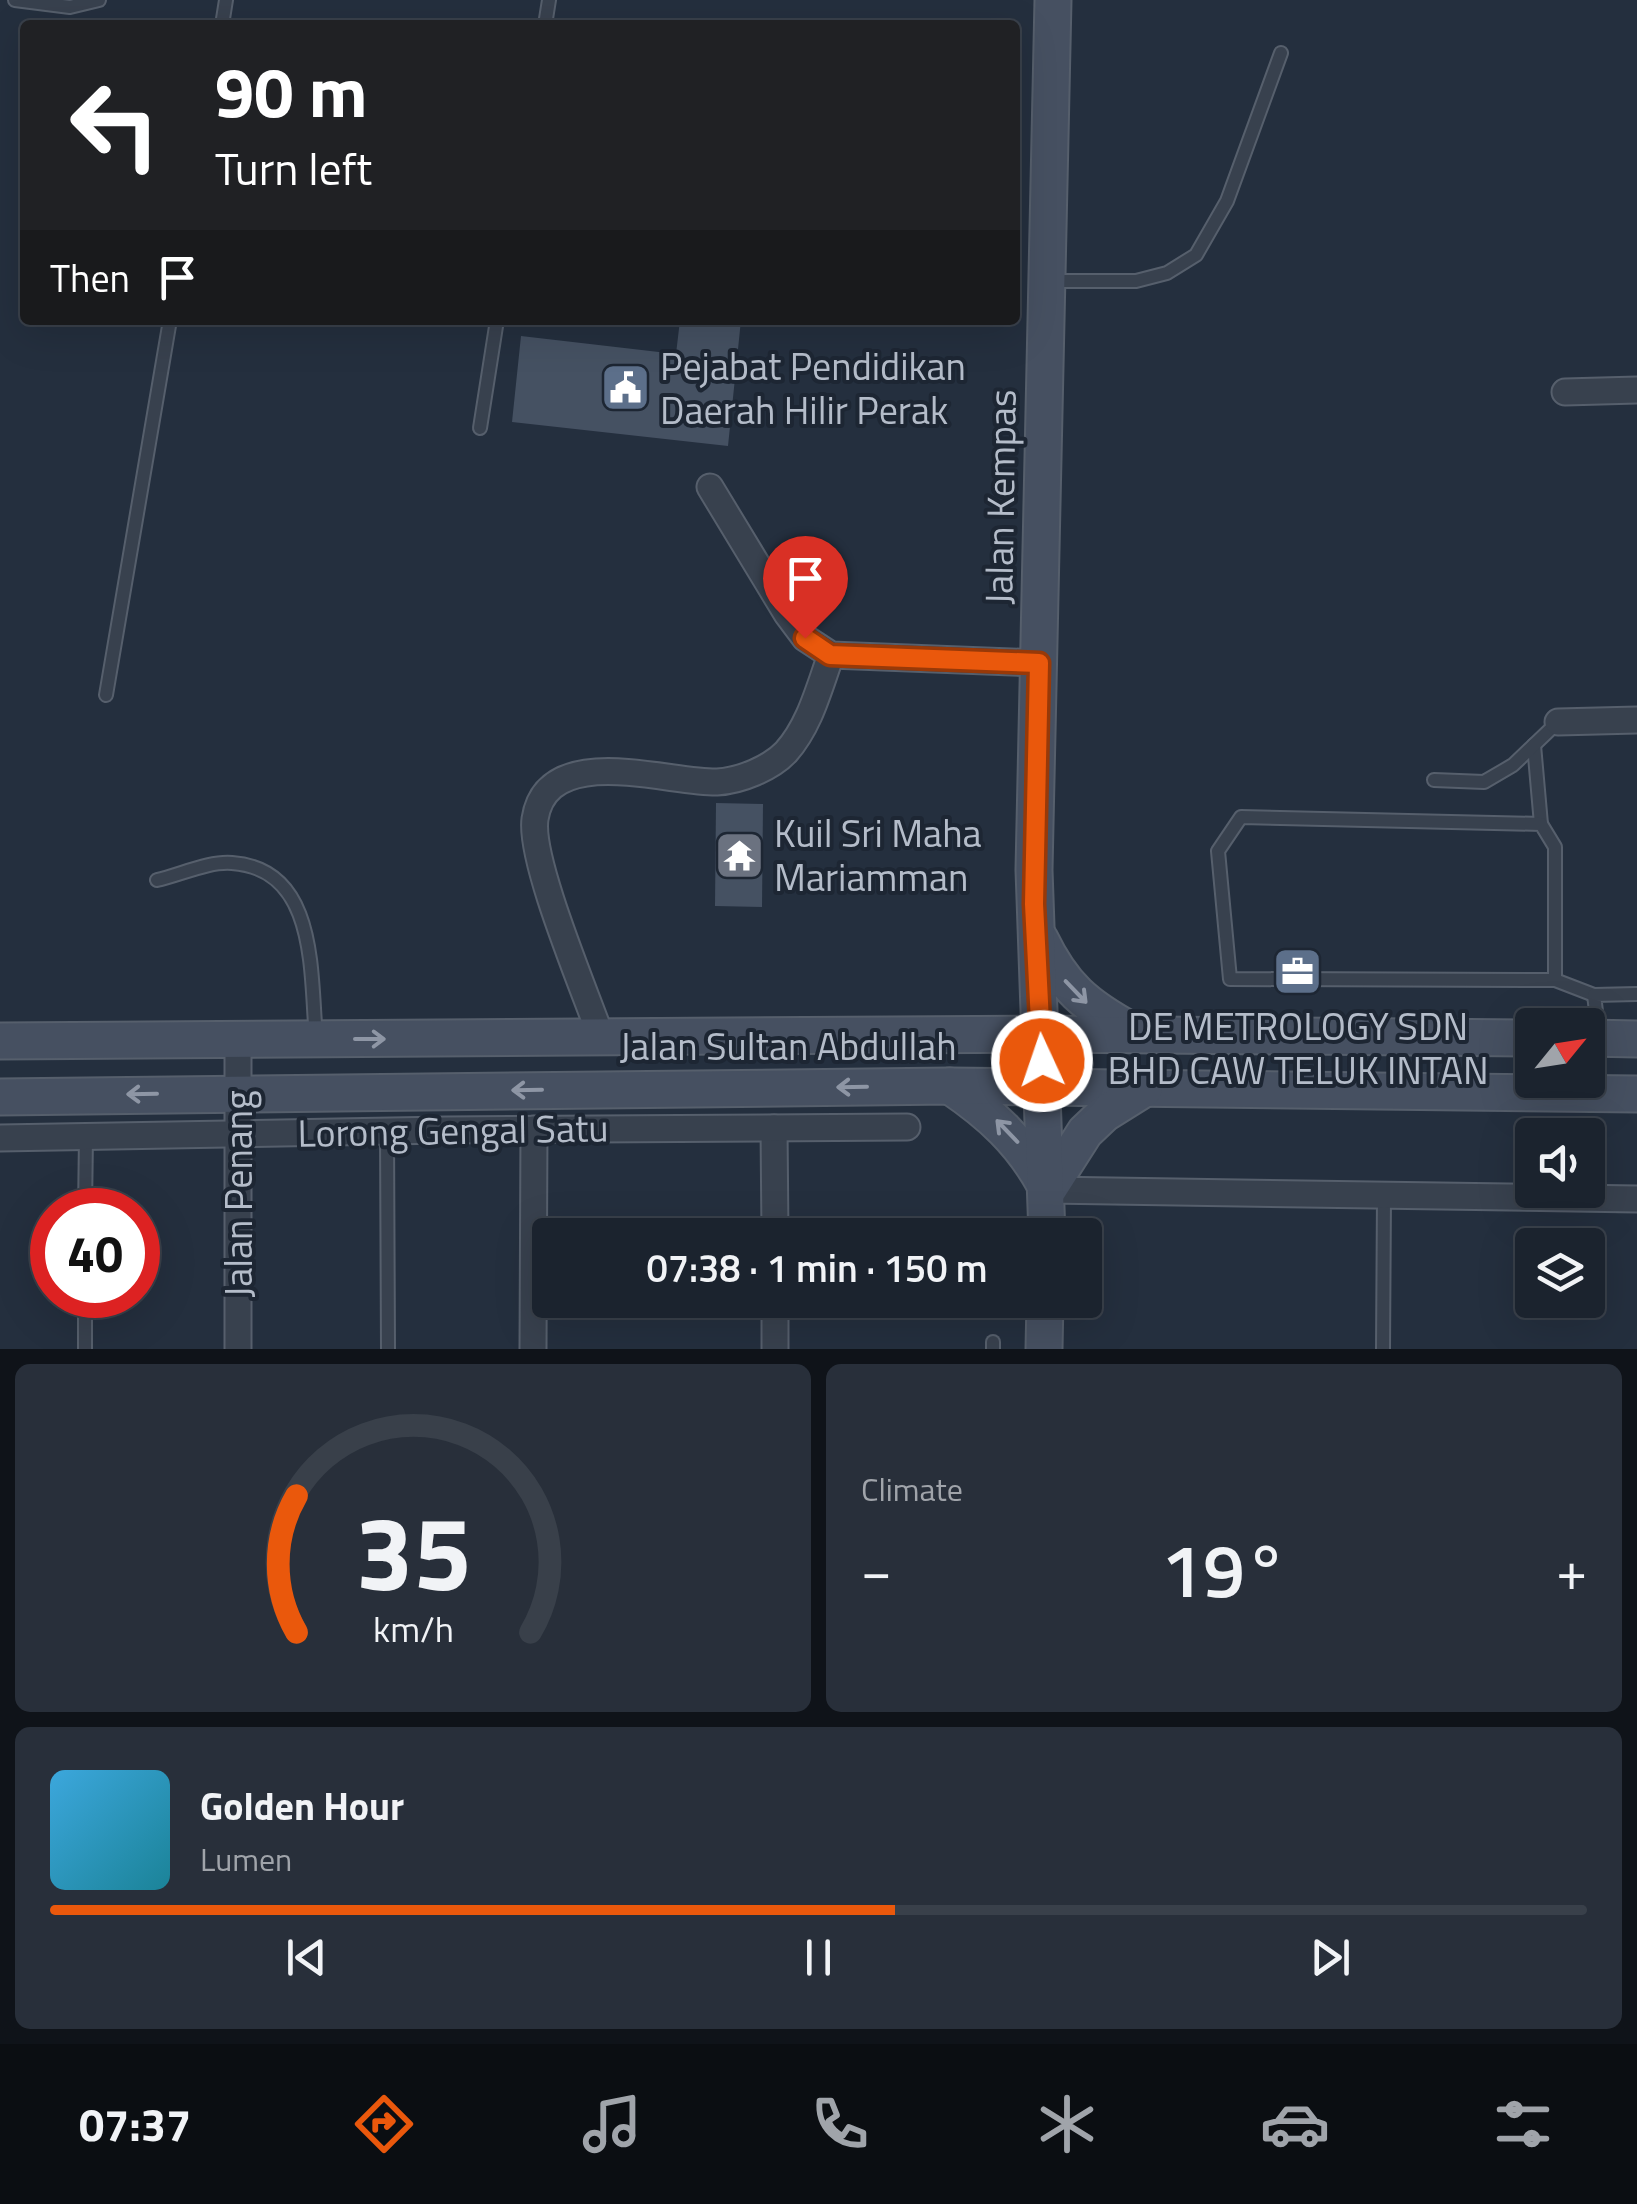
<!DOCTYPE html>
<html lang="en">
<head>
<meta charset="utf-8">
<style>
	body { margin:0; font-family:"Titillium Web",sans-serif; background:#282f3a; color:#f1f3f6; height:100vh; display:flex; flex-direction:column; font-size:38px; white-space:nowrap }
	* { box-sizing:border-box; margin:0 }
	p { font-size:32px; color:#a0a4aa }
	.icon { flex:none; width:55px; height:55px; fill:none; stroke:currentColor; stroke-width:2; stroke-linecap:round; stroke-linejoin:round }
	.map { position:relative; height:1349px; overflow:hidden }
	.panel { display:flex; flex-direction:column; gap:15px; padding:15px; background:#0f1319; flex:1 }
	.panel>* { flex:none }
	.banner { position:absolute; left:20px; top:20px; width:1000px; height:305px; border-radius:10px; box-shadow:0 10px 40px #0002,0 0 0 2px #39404a; background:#202124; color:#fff; overflow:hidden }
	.needle { width:65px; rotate:60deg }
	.tools { position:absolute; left:1515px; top:1008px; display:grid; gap:20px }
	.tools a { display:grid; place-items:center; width:90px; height:90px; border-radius:10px; background:#1b232e; box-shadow:0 10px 40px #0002,0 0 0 2px #39404a; font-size:50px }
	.speed { position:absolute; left:30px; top:1188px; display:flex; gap:20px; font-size:50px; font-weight:700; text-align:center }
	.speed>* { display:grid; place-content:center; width:130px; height:130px; border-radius:50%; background:#1b232e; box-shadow:0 10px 40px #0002,0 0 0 2px #39404a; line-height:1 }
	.speed .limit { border:15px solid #d22; background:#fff; color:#111 }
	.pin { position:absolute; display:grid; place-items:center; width:85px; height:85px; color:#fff; margin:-102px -42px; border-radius:50% 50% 50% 0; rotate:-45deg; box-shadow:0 0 10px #0007 }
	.pin .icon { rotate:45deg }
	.me { position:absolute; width:110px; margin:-55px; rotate:357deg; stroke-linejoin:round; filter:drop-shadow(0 0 8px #0008) }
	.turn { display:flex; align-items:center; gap:35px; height:210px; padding:0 30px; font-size:45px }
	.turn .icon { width:130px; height:130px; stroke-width:2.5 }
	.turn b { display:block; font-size:70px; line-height:85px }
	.then { display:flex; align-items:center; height:95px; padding:0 30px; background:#0003; gap:20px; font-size:38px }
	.big { font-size:75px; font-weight:600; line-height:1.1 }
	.panel .widget { flex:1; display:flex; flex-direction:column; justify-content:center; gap:15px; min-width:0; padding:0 35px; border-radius:15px; background:#282f3a }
	.panel .dial { align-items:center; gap:0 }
	.dial svg { height:260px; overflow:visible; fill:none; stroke:#39404a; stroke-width:7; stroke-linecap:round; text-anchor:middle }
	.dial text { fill:#f1f3f6; stroke:none }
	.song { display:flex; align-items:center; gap:30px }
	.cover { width:120px; height:120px; border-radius:15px; background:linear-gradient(135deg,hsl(200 70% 55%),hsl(190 70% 35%)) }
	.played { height:10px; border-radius:5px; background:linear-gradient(90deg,#ea580c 55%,#39404a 55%) }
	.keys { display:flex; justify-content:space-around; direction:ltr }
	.heat { display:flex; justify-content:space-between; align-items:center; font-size:55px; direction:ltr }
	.panel .tiles { flex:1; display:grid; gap:15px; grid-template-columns:1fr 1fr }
	.widget:last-child { grid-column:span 2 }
	.trip { position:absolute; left:532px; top:1218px; width:570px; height:100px; border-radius:10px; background:#1b232e; box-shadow:0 10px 40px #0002,0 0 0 2px #39404a; font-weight:600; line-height:100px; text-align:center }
	.dock { display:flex; height:160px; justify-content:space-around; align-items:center; background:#0b0e12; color:#a0a4aa }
	.dock .icon { width:70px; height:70px }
	.dock .on { color:#ea580c }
	.dock b { font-size:45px; color:#f1f3f6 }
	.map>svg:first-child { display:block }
	.building { fill:#455162 }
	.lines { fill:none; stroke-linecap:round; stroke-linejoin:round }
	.lane-casing { stroke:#565f6c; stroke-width:16 }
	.street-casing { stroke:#565f6c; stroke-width:29 }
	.secondary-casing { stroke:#565f6c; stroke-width:39 }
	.lane { stroke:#38414e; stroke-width:12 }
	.street { stroke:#38414e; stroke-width:25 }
	.secondary { stroke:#465061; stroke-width:35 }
	.oneway { stroke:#8e96a5 }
	.route-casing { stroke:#983908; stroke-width:25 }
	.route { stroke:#ea580c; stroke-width:18 }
	.labels { text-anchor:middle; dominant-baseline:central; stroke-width:8; stroke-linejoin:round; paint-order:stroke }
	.poi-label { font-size:38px; fill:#b4bcc9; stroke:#1d2633; text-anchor:start }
	.street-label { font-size:38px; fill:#b4bcc9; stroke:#1d2633 }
</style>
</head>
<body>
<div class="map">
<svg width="1637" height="1349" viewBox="0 0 1637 1349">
	<rect width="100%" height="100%" fill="#242f3e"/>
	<g class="building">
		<path d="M680,320h61l-13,126 -216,-24 9,-86 155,18z"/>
		<path d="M716,803l47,1 -1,103 -47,-1z"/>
	</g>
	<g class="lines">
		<defs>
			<g id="lane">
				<path d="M15,0l55,7 29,-7"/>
				<path d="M222,25l4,-25"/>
				<path d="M545,25l4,-25"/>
				<path d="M1049,281h87l31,-8 29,-18 31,-54 54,-148"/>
				<path d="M480,428l17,-108"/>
				<path d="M106,695l64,-375"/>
				<path d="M1534,745l7,79"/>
				<path d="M1434,780l50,2 29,-17 45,-43"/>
				<path d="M157,880c23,-5 52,-19 75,-17 86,6 78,110 84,174"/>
				<path d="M1555,980v-133l-14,-23 -300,-7 -23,34 12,128 325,1 39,15"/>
				<path d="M1599,1036l-5,-41 43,-1"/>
				<path d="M387,1131l1,218"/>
				<path d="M85,1210l1,-74"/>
				<path d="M993,1342v7"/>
				<path d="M85,1349v-54"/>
				<path d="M1383,1349l1,-153"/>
			</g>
			<g id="street">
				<path d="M1565,392l72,-2"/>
				<path d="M710,487l77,127 18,24 26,17 208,8"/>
				<path d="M1558,722l79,-2"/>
				<path d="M601,1037c-16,-46 -72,-177 -66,-218 12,-78 132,-36 182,-37 23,-1 54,-14 69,-30 24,-27 33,-64 45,-97"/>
				<path d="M238,1039v310"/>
				<path d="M774,1128l1,107"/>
				<path d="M0,1138l445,-8 462,-3"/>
				<path d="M1048,1190l589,9"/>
				<path d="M775,1300v49"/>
				<path d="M533,1349l1,-220"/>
			</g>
			<g id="secondary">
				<path d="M1040,939c23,48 46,67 92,92"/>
				<path d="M1588,1038l49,1"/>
				<path d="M0,1041l1040,-7 492,4"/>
				<path d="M950,1086c41,28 71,55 95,99"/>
				<path d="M0,1097l950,-11 687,8"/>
				<path d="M1048,1190l37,-58 19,-18 40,-25"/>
				<path d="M1047,1235l-13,-365 19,-870"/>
				<path d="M1044,1349l1,-49"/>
			</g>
		</defs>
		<use href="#lane" class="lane-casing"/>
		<use href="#street" class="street-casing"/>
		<use href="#secondary" class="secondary-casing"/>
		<use href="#lane" class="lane"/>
		<use href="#street" class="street"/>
		<use href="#secondary" class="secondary"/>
	</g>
	<defs><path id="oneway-shaft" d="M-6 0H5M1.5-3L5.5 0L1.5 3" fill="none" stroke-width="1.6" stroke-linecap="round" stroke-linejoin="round" transform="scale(2.5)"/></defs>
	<g class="oneway">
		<use href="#oneway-shaft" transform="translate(1076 992) rotate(46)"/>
		<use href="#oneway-shaft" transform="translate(370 1039)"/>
		<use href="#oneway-shaft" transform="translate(852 1087) rotate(179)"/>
		<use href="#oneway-shaft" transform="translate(527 1090) rotate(179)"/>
		<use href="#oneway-shaft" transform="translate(142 1094) rotate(179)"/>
		<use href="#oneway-shaft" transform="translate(1007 1131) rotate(-134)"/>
	</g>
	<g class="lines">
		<defs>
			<path id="route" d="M805,638l25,17 209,8 -5,241 8,157"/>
		</defs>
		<use href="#route" class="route-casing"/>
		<use href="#route" class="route"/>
	</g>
	<defs>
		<symbol id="civic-square" viewBox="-11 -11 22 22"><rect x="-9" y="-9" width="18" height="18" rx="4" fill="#5c6f8a" stroke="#1d2633"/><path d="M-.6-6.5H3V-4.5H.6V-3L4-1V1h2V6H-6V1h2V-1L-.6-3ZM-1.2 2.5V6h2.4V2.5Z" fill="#fff"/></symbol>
		<symbol id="temple-square" viewBox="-11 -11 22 22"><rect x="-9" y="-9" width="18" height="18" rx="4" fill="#6b7280" stroke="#1d2633"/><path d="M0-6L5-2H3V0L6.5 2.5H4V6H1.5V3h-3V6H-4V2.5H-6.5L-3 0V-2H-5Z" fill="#fff"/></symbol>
		<symbol id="office-square" viewBox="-11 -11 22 22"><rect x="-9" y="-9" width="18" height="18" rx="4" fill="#5c6f8a" stroke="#1d2633"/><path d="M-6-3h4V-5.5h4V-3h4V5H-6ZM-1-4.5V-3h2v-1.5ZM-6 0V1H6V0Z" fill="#fff"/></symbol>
	</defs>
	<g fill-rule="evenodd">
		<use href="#civic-square" x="598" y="360" width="55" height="55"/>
		<use href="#temple-square" x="712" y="828" width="55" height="55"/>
		<use href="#office-square" x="1270" y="944" width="55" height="55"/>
	</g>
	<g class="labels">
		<g class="poi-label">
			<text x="660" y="366">Pejabat Pendidikan<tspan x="660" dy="44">Daerah Hilir Perak</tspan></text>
			<text x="774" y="833">Kuil Sri Maha<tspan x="774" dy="44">Mariamman</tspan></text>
			<text x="1298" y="1026" text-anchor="middle">DE METROLOGY SDN<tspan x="1298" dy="44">BHD CAW TELUK INTAN</tspan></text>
		</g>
		<g class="street-label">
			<text transform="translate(1000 497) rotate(-89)">Jalan Kempas</text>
			<text x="788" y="1046">Jalan Sultan Abdullah</text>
			<text transform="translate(453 1130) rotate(-1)">Lorong Gengal Satu</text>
			<text transform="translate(238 1194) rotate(-90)">Jalan Penang</text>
		</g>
	</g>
</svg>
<div class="tools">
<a><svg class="needle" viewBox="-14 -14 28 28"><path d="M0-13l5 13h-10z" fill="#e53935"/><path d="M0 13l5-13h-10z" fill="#a0a4aa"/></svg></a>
<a><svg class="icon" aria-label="sound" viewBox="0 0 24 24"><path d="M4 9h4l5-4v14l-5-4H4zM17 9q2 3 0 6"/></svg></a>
<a><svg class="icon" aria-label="layers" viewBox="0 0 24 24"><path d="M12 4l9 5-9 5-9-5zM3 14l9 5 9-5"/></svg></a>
</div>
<div class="speed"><div class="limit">40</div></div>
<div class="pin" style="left:805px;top:638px;background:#d93025"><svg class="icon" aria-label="arrive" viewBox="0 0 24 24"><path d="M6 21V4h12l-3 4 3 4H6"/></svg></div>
<svg class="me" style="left:1042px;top:1061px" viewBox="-20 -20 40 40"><circle r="17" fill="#ea580c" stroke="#fff" stroke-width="3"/><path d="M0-11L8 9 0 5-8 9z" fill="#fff"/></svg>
<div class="trip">07:38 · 1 min · 150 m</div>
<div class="banner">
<div class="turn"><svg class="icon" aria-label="left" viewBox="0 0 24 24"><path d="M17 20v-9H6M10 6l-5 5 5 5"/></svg><div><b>90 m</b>Turn left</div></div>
<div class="then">Then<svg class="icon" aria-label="arrive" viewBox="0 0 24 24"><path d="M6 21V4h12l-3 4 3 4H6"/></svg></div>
</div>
</div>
<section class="panel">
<div class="tiles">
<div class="widget dial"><svg viewBox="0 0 100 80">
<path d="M14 69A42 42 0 1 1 86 69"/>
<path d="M14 69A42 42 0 0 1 14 27" stroke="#ea580c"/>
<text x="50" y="56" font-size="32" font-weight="700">35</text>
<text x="50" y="72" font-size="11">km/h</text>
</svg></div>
<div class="widget"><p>Climate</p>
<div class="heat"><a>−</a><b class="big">19°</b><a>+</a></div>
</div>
<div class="widget">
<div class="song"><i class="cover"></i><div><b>Golden Hour</b><p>Lumen</p></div></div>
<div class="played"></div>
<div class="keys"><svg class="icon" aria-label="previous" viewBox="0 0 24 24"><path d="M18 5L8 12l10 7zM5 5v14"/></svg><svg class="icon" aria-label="pause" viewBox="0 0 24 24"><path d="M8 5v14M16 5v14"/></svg><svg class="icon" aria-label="next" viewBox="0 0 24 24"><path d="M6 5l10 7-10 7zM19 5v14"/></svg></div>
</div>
</div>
</section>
<nav class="dock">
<b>07:37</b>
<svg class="icon on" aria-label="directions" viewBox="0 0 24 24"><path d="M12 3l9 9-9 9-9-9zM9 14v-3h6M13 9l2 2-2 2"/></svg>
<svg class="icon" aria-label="music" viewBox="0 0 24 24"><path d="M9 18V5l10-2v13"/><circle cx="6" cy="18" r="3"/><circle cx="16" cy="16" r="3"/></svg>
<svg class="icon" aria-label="phone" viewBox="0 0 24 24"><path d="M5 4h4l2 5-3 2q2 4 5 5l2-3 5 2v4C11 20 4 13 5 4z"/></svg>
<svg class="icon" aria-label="climate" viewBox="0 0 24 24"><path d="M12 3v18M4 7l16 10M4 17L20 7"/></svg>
<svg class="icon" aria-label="car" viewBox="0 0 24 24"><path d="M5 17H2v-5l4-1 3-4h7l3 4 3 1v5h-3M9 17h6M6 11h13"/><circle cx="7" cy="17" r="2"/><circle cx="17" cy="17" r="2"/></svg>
<svg class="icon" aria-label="filters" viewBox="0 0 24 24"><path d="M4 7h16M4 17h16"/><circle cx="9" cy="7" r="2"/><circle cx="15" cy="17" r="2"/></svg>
</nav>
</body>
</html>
